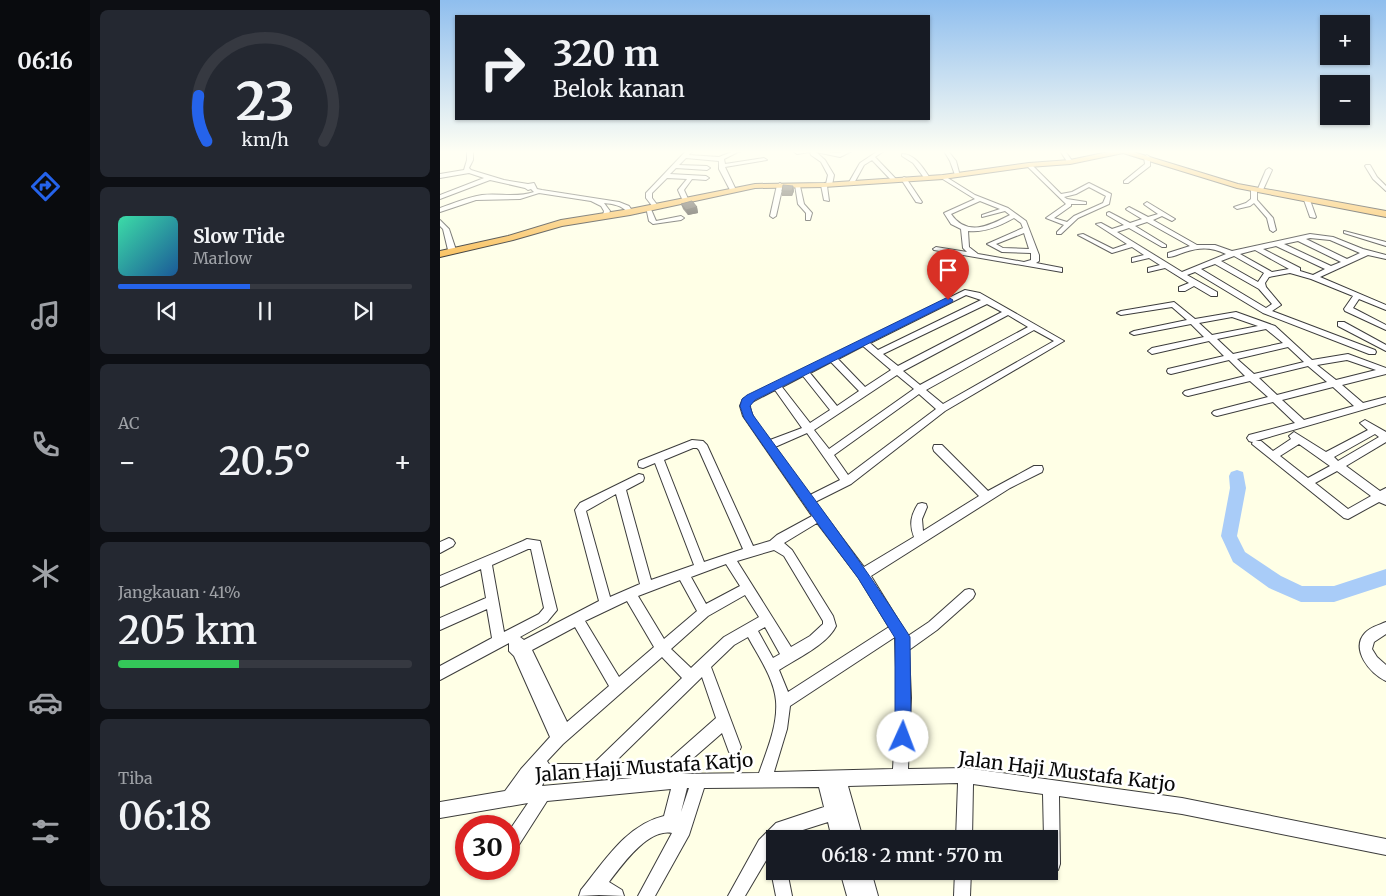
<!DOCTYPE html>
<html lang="id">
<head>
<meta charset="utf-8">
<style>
	body { margin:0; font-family:Merriweather,serif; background:#242831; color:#f1f3f6; height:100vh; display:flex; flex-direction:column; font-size:19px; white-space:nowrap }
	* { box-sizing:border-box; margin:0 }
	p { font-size:16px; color:#9ea1a6 }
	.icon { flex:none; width:28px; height:28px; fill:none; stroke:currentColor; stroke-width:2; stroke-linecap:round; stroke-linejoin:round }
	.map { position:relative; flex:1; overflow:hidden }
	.panel { display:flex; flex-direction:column; gap:10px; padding:10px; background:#0d0f14; width:350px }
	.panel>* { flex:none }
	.banner { position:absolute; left:15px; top:15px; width:475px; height:105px; border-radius:0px; box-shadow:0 1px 4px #0004; background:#171b24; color:#f1f3f6; overflow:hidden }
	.tools { position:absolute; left:880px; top:15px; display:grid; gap:10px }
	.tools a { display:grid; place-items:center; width:50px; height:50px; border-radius:0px; background:#171b24; box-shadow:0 1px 4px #0004; font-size:25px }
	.speed { position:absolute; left:15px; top:815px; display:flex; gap:10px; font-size:25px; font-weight:700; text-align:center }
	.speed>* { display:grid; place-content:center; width:65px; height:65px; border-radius:50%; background:#171b24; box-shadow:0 1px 4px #0004; line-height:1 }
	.speed .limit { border:8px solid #d22; background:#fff; color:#111 }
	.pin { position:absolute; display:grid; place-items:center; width:42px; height:42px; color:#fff; margin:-51px -21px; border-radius:50% 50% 50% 0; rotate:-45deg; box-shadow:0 0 5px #0007 }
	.pin .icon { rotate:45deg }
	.me { position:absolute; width:55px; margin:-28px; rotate:2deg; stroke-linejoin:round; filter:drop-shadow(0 0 4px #0008) }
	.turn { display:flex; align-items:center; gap:18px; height:105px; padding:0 15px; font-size:22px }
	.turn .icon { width:65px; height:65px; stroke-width:2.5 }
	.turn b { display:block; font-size:35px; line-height:42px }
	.big { font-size:38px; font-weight:600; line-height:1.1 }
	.panel .card { flex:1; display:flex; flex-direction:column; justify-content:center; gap:8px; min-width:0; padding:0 18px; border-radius:8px; background:#242831 }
	.panel .dial { align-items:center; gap:0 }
	.dial svg { height:130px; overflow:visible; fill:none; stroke:#363941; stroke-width:7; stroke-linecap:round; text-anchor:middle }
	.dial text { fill:#f1f3f6; stroke:none }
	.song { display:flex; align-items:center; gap:15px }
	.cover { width:60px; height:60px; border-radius:8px; background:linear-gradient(135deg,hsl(160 70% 55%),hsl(210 70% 35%)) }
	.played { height:5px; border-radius:2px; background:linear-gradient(90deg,#2563eb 45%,#363941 45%) }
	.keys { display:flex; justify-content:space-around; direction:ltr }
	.heat { display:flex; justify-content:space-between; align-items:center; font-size:28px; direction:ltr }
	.charge { height:8px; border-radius:4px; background:linear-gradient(90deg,#34c759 41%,#363941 0) }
	.trip { position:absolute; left:326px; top:830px; width:292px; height:50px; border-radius:0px; background:#171b24; box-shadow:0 1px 4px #0004; font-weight:600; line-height:50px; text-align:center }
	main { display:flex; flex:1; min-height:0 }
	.tab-bar { display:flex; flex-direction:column; width:90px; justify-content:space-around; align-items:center; background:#090b0e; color:#9ea1a6 }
	.tab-bar .icon { width:35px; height:35px }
	.tab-bar .selected { color:#2563eb }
	.tab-bar b { font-size:22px; color:#f1f3f6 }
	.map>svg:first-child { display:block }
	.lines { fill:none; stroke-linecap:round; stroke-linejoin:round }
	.river { fill:#a9ccf8; fill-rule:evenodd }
	.minor-casing { stroke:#3c3c3c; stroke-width:2 }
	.highway-casing { stroke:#1a1a1a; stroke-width:2 }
	.minor { fill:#fff; fill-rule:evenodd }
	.highway { fill:#f9b94a; fill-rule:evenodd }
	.wall { fill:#47423c }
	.shaded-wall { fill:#393631 }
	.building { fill:#524d46; stroke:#393631 }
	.route { fill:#2563eb; stroke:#184099 }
	.labels { text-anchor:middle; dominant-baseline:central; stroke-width:5; stroke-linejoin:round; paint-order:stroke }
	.near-street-label { font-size:19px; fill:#090909; stroke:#fff }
</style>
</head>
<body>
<main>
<nav class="tab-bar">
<b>06:16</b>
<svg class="icon selected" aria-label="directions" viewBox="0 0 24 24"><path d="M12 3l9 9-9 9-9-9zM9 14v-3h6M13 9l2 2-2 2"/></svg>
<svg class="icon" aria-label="music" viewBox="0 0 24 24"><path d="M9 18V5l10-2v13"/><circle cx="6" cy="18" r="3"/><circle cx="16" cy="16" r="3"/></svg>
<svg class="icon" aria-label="phone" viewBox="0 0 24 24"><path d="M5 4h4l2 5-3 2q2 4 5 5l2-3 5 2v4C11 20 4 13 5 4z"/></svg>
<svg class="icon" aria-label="climate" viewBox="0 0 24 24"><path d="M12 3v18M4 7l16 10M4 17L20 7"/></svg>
<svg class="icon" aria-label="car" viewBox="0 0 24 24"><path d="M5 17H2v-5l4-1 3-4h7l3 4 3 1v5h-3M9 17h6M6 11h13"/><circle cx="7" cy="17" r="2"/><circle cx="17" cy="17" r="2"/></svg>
<svg class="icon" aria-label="filters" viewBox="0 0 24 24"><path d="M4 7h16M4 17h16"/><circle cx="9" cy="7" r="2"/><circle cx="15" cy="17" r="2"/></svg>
</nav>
<section class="panel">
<div class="card dial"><svg viewBox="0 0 100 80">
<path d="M14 69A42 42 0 1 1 86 69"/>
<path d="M14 69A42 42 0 0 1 9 41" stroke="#2563eb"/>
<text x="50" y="56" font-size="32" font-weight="700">23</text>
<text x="50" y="72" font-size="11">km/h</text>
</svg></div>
<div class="card">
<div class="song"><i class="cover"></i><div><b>Slow Tide</b><p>Marlow</p></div></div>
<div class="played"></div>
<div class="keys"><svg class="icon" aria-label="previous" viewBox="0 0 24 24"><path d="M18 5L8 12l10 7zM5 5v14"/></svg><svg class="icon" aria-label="pause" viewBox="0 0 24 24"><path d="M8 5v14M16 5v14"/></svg><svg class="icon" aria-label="next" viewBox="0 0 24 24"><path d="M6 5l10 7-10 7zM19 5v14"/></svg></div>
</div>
<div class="card"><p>AC</p>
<div class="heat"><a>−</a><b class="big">20.5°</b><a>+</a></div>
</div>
<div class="card"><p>Jangkauan · 41%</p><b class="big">205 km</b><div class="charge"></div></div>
<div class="card"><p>Tiba</p><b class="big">06:18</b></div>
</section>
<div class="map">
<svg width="946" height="896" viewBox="0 0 946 896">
	<rect width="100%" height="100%" fill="#ffffe6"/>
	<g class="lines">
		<path class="river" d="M797,470l6,2 3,16 -9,48 8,16 36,24 21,10h32l52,-17v16l-52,17h-33l-32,-14 -36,-26 -12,-26 9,-48 -1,-12 2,-4z"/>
		<defs>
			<g id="minor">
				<path d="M27,151h6v9l-4,8 2,2 33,10 24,4 6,-1 3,6 5,1 77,12 10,4 4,6 -5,1c-6,-8 -15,-9 -24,-10l6,8 -2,5 -2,1 -3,-2 1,-4 -3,-5 -10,-5 -52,-8 -19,6 -44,1 -36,12v-4c14,-5 28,-11 42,-13 18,-2 34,3 52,-3l-3,-3 -3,1 -3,-2 -35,-8 -50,19v-4l44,-17 -15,-5 -29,5v-4l24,-4 3,-10z"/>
				<path d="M246,151h6l-3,4 30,2 15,-6h6l-16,8 1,5 39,-6 3,2 -42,7 11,23 -3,2 -3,-2 -11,-21v-8l-33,-3 -7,7 28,1 3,2 -3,2 -31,-2 -6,6 36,2 3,2 -3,2 -14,-1 -8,11 5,11 -3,2 -3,-2 -5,-11 9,-11 -20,-1 -15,15v5l6,8 -5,1 -7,-9v-5z"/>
				<path d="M356,151c14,0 27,0 40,2 6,0 10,-3 16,-2l-12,6 -24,-5 9,8 9,15 -2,10 -5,1 2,15 -5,-1 -3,-15 5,-1 2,-9 -7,-13 -10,-7 -1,-3 -13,2 -3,-2z"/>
				<path d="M438,151h6l-9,6 21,22v2h-4l-20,-21 -8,5 -11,20h-4l-1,-1 12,-21z"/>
				<path d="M504,151h4l8,10 4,15 -5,-1 -5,-14z"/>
				<path d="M620,151h5l8,11 -1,1h-4z"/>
				<path d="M462,154c13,0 21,14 28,24l-1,1h-4l-12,-16 -11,-7z"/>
				<path d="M707,155l3,2v9l-22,17h-4v-2l21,-17 -1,-7z"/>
				<path d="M587,164h4l30,30 11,-2 17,-9 22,11 -2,10 -31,14 -17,16h-4v-2l7,-7 -18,-7 20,-14 -39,-38zM649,187l17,9 -3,7 -29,13 -7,6 -13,-4 17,-12v-2h15v-2l-19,-3 -3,-2 12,-3z"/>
				<path d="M926,165h4l7,12 9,9v5l-13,-12 -8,-13z"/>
				<path d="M829,168l3,2 -10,22 -5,-1v9l16,18 3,12 -3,2 -3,-2 -3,-12 -13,-15 -4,3 -13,3 -3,-2 12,-4 5,-4v-9l3,-2 3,3 9,-21z"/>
				<path d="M503,175l32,20 33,13 18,13 13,34v6l-3,2 26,5v4l-128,-22 -1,-1 3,-2 31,5 -4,-4 -2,-19 -10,-5 -7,-11 31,-14 -34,-21 -1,-1zM540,201l20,8 -18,6v2l23,-6 5,4c-21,11 -43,22 -59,-1zM574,218l7,5 2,5 -36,16 15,8 29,1v7l-7,2 -46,-8 -9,-7 -1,-16c16,2 32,-5 46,-13zM584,233l5,16 -26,-1 -7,-4z"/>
				<path d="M464,177l2,1 16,24 -1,1 -5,-1 -15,-23z"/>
				<path d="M340,183l3,2 -7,31 -3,2 -3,-2 7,-31z"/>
				<path d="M355,185l5,1 4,18 8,9 -2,7h-4v-7l-8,-9z"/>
				<path d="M867,198l3,2 6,17 -1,1 -5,-1 -6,-17z"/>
				<path d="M707,202l28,17 -3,2 -10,-5 -9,4 44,25h18l17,6 78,-17 23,3 30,12 23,6v4l-18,-4 -48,22 66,28v5l-27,-11 -6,9 33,17v5l-41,-19 -1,-2 9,-13 -42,-17 -21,-6 -21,4 -4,6 1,4 15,18 -9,6 103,39 1,2 -1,2h-6l-106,-41 -68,-41 -8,3 30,17v4h-6l-17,-10 -9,5h-6v-4l10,-4 -24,-15 -17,4v-4l12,-3 -11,-7 -17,4v-4l12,-3 -12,-8 -20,6 -34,-18 5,-1 30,15 14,-5 -31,-20 5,-1 11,6 12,-4 -17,-10v-2l2,-1 21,11 12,-4 -15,-9 -1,-1 3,-2 19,10 10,-3 -13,-9 -1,-1zM707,222l43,24 -22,7v4c6,0 11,-3 17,-5 15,-5 26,-5 41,2l-44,18 -65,-40 12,-4 33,19h4v-2l-31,-19zM870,238l20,2 30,13 -13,6 -41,-20zM858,241l43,21 -10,4 -47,-22zM836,246l49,23 -12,6 -13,-4v-3l-37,-19zM815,250l34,19 -17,3 -32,-18zM794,256l30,17 -6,9 -37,-21zM775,264l44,25 13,15 -6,4 -65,-39z"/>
				<path d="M206,207h4l6,14 25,-5 3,2 -3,2 -28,4 -4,-3z"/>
				<path d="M0,220l9,9 7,21 -2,1 -6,-1 -5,-21 -3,-3z"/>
				<path d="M904,231l42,11v4l-42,-13z"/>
				<path d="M525,290l15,3 84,48 -119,70 -94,73 -36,18 49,65 50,-30c-5,-13 -3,-22 4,-33l4,-1 4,1 1,3 -5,12 1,12 56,-35 -45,-45 -1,-3 1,-3h8l46,46 46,-25h8l1,3 -1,3 -32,16 -139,88 37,60 21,-14 36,-32 4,-1 4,1 2,4 -2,4 -36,32 -28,20 2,48 -3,71 58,-1 216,30 204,41v16l-204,-41 -123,-18 1,68 -2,6 -6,2 -2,-1v-32h-6l-1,-45 -70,-10 -1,55h-16l2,-56 -110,3 15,53h-31l-4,-17 -41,13 -4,4h-8v8l-4,5 -26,44h-17l31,-56 17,-17 48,-16 -5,-20 -115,1 -15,47 -34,61h-17l34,-63c-24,-5 -50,32 -63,49l13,8 2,6 -25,-1 -20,1 2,-6c23,-28 45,-65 83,-74l7,-27 -124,12 -32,50 -6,2v-22l19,-28 -88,15v-16l65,-11 16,-22 29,-32 -36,-81 -5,-5v-8l-69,37v-14l52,-28 -5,-29 -47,21v-12l46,-20 -5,-29 -41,18v-11l83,-35 4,-2 13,2 17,69 -10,12 -27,15 4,3 75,-39 -24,-91 5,-7 59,-29 4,1 1,3 -1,3 -17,9 25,90 43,-15 -39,-102 -12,5 -4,-1 -1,-3 1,-3 53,-21 11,1 4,4 46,101 17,-5 7,-6 35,-19 -69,-100 -3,-10 3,-7zM526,295l15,5 -103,50 -8,-7zM547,304l15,8 -104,54 -15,-12zM568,315l20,12 -108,58 -17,-14zM594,330l20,11 -111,63 -17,-14zM423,346l28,24 -26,17 -27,-28zM391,362l28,29 -22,15 -27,-33zM457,375l17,14 -85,60 -15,-19zM363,376l27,34 -20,13 -28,-36zM335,390l27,38 -32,12c-7,-10 -21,-23 -20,-37zM479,394l17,15 -88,66 -14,-20zM367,433l33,47 -30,15 -35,-48zM253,448h4l2,2 44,99 -39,13 -40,-102zM176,494l24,90 -30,13 -24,-86zM377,523l42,55 30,49 -101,65 -9,-22c17,-11 49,-26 57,-44l-3,-10 -41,-66 -8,-7zM88,549h3l13,59 -5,6 -35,18 -12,-67zM334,550l10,6 39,65v3l-13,12 -19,11 -54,-86zM286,564l14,22 -34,18 -15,-27zM240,580l17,31 -33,28 -26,-43zM305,595l14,22 -35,20 -33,31 -20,-19 37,-33zM187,601l27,46 -35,30 -34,-56zM135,627l34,59 -42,36 -35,-72zM325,627l15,27 -7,4 -15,-27zM308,637c10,19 26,41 28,64 2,24 -9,49 -17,72l-84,1 47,-41 7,19 5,2 5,-2 2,-5 -30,-80 23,-22zM455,637l2,61 -4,71 -119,3 13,-43 3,-23zM222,657l20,21 -89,86h-44l-2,-3 16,-17zM262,677l14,41 -51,45h-51zM192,778l-90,8 3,-7zM247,788h2l-8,24z"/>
				<path d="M734,302l21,17 41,-7 39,14 37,34 36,-6 38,14v6l-44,11 21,18 23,-6v6l-134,39 -3,-1 -2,-3 2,-3 46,-12 -22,-21 -56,14 -3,-1 -2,-2 2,-2 54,-14 -18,-16 -62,15 -3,-1 -2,-2 2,-2 60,-15 -16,-16 -58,14 -3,-1 -1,-2 1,-2 56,-13 -15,-15 -57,13 -4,-3 4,-3 52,-11 -13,-13 -57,11 -4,-2 4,-2 53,-11 -15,-13 -51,8 -4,-2 4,-2zM792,317l26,9 -46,9 -13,-12zM826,329l17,14 -50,11 -16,-15zM848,347l16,15 -50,12 -17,-15zM907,360l29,10 -40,10 -19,-15zM868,366l19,16 -50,13 -18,-17zM893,387l21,19 -50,14 -22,-20z"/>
				<path d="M898,322h6l42,23v6l-48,-25z"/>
				<path d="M925,420l21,12v10l-40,24 34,25 6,-3v17l-7,-3 -31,17 -4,-1 -92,-74 1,-3h8l12,10 18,-12 -2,-3 5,-4 32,20 42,-22 -8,-7zM935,434l4,3 -41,24 -4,-4zM859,444l31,22 -22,12 -28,-22zM897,471l34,25 -23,13 -33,-26z"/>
				<path d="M9,538l4,2 2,3 -2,3 -13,7v-11z"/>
				<path d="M946,622v12l-12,8 -2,7 5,8 9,8v16c-16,-7 -36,-32 -21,-48 5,-6 14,-8 21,-11z"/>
				<path d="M335,864v7h12l5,25h-16l-5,-25z"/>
				<path d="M400,871h31l7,25h-31z"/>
				<path d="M515,871h16l-1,25h-16z"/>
			</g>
			<path id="highway" d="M673,151h17l108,33 148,27v6l-149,-29 -114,-35 -53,11 -41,3 -86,12 -119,8 -69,1 -125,27 -68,11 -49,14 -73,17v-6l68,-15 53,-16 69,-11 125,-25 69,-1 119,-8 86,-12 41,-3z"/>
		</defs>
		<use href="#minor" class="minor-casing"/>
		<use href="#highway" class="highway-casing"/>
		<use href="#minor" class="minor"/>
		<use href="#highway" class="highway"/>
	</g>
	<g class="wall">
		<path d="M353,186l1,5 -2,5h-10v-5z"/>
		<path d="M241,204l16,3 1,6 -10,2 -5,-6z"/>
	</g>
	<g class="shaded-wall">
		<path d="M353,186l1,5 -2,5v-5z"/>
		<path d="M257,207l1,6 -10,2 -2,-5z"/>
	</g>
	<g class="building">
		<path d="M343,185l10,1 -1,5h-10z"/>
		<path d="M252,201l5,6 -11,3 -5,-6z"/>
	</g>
	<linearGradient id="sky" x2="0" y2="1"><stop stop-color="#8fbeee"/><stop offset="0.55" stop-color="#fffff4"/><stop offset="1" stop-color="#fffff4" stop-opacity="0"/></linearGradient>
	<rect width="946" height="276" fill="url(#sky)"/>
	<path class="route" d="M508,297l5,3 -1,2 -197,98 -5,6 3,9c52,72 106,142 154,217l3,5 1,100 -2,6 -6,2 -6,-2 -2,-6v-99l-37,-60 -38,-51 -76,-109 -4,-12 2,-7 5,-4z"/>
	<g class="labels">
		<g class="near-street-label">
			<text transform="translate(204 767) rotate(-4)">Jalan Haji Mustafa Katjo</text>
			<text transform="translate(627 771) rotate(7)">Jalan Haji Mustafa Katjo</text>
		</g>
	</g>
</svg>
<div class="tools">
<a>+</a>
<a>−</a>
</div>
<div class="speed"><div class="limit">30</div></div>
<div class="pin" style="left:508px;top:300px;background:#d93025"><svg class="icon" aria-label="arrive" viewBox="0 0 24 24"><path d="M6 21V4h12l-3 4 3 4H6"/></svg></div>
<svg class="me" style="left:463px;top:737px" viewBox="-20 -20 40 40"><circle r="19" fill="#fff"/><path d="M0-13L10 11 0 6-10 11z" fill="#2563eb"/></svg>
<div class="trip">06:18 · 2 mnt · 570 m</div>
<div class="banner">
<div class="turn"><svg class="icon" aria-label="right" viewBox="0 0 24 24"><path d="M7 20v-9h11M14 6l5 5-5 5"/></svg><div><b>320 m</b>Belok kanan</div></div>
</div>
</div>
</main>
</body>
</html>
